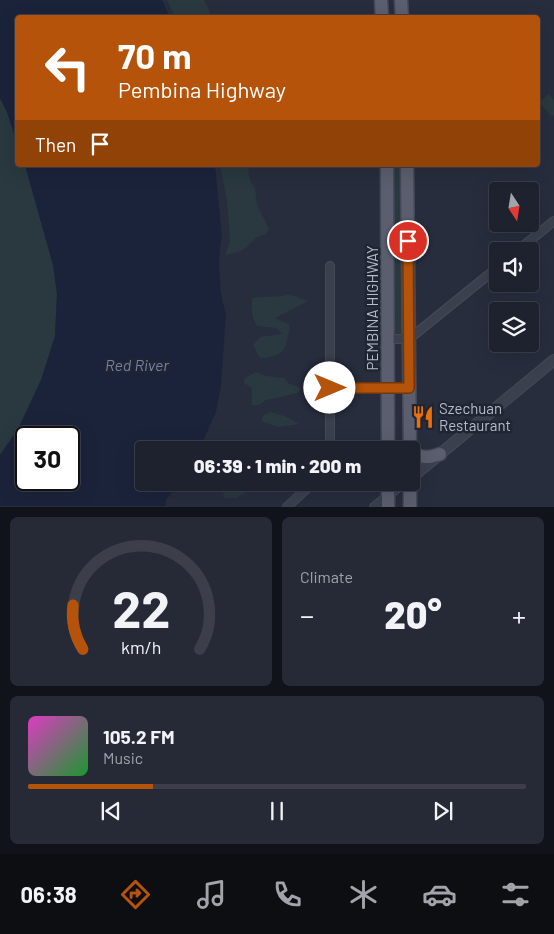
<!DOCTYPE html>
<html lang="en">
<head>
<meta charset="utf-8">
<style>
	body { margin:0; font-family:Barlow,sans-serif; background:#262a36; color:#f1f3f6; height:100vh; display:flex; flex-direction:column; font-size:19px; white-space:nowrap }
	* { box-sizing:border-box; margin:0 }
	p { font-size:16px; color:#a1a4aa }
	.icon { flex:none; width:28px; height:28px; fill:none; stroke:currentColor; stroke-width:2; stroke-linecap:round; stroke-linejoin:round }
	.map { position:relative; height:507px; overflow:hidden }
	.details { display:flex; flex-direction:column; gap:10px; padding:10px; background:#101319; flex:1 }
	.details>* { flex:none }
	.hud { position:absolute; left:15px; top:15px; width:525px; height:152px; border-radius:5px; box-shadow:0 5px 20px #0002,0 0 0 1px #3c3f4a; background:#b45309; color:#fff; overflow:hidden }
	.needle { width:32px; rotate:168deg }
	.fabs { position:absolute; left:489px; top:182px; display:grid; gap:10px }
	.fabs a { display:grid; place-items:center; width:50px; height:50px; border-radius:5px; background:#1e222e; box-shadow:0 5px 20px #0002,0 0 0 1px #3c3f4a; font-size:25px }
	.speed { position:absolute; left:15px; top:426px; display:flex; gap:10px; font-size:25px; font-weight:700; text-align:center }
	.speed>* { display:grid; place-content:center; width:65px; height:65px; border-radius:50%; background:#1e222e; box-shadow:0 5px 20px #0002,0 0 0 1px #3c3f4a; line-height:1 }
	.speed .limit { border:2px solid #111; border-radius:8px; background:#fff; color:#111 }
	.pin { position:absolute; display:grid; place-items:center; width:42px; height:42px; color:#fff; margin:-21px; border:2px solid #fff; border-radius:50%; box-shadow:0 1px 5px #0007 }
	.me { position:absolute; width:55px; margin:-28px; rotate:90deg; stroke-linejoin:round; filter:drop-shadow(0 0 4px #0008) }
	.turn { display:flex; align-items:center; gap:18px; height:105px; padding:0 20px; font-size:22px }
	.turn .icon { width:65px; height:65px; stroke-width:2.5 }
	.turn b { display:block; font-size:35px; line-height:42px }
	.then { display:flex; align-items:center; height:48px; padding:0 20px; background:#0003; gap:10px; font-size:19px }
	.big { font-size:38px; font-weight:800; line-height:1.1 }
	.details .tile { flex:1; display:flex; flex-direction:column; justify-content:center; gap:8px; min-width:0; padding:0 18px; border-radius:8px; background:#262a36 }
	.details .dial { align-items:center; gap:0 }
	.dial svg { height:130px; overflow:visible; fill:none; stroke:#3c3f4a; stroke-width:7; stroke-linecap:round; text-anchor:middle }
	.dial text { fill:#f1f3f6; stroke:none }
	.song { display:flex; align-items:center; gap:15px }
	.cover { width:60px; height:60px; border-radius:8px; background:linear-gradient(135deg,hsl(310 70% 55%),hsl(130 70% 35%)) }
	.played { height:5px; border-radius:2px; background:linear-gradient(90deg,#b45309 25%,#3c3f4a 25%) }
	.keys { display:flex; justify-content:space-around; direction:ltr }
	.heat { display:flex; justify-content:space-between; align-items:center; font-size:28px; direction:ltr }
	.details .tiles { flex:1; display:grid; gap:10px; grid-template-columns:1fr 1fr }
	.tile:last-child { grid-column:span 2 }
	.trip { position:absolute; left:135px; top:441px; width:285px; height:50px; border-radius:5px; background:#1e222e; box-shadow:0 5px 20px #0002,0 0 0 1px #3c3f4a; font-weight:800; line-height:50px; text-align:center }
	.menu { display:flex; height:80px; justify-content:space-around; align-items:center; background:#0c0e12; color:#a1a4aa }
	.menu .icon { width:35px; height:35px }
	.menu .on { color:#b45309 }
	.menu b { font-size:22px; color:#f1f3f6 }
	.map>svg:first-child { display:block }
	.green { fill:#29393f }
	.water { fill:#1b233b; fill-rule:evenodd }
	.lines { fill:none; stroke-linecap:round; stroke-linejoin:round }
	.minor-casing { stroke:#454957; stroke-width:10 }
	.tertiary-casing { stroke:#454957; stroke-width:12 }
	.primary-casing { stroke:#454957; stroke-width:15 }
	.minor { stroke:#3b404e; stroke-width:8 }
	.tertiary { stroke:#3b404e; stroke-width:10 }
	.primary { stroke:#5a5e6e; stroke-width:12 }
	.route-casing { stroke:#753606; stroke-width:12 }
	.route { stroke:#b45309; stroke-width:9 }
	.labels { text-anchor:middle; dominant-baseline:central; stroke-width:5; stroke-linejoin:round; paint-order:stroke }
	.street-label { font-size:15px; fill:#b8bbc9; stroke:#202533 }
	.poi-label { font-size:15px; fill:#b8bbc9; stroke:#202533; text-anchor:start }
	.water-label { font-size:16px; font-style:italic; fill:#7480a4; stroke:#202533 }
</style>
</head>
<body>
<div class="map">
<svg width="554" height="507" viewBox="0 0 554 507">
	<rect width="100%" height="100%" fill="#282d3e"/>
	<g class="green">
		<path d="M167,0h37l8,17h-37z"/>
		<path d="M549,94l5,6v15l-2,2 -13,-15z"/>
		<path d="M0,98l7,14 10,31 1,22h7l2,8 26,92 4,29 -2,42 -14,44 -23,49 -18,26z"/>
		<path d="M220,165h36l-8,4 2,12 5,7 2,17 12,24 -3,5c-15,3 -14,10 -24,16 -5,3 -12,4 -17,5l5,-14 -3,-41z"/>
		<path d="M387,165h20l3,173 -22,1z"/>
		<path d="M288,294l20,7 -33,17 15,7c-1,5 -3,18 -5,22 -4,8 -18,13 -26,10l-6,-12 7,-8 22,-3 -5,-6 -20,-2c-6,-9 -5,-17 -5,-28l30,-2z"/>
		<path d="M256,372l10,4 18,2 4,5 13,5 -3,5 -32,7 -7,5h-7v-17l-8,-5v-4z"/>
		<path d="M271,412l13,4 15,8 -21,3 -17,-6 2,-5z"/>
		<path d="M226,485l13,3 5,-2 1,7 -9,5h-11l-2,-5z"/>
	</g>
	<g class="water">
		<path d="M0,0h162l8,17 -152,1 -1,125 -10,-31 -7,-14z"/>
		<path d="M25,165h190l7,72c-5,18 -3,59 4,76l-5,72 -5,27 -17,38h-55v32l35,1 -13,17v6h-166v-51l18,-26 23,-49 14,-44 2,-42 -4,-29zM26,438h43v42h-43z"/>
	</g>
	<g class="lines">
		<defs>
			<g id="minor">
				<path d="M517,251l37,-30"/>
				<path d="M330,266v184"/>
				<path d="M388,339h21l89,-72"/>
				<path d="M330,388h79"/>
				<path d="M287,507l27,-25"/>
				<path d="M374,507l31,-25"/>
			</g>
			<path id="tertiary" d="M411,478l143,-118"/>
			<g id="primary">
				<path d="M381,0l1,18"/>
				<path d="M401,0l1,18"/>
				<path d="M387,165l1,285"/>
				<path d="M407,165l3,285"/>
				<path d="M411,451c9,8 18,7 29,3"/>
				<path d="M410,482v25"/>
				<path d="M388,507v-25"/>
			</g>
		</defs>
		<use href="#minor" class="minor-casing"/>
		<use href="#tertiary" class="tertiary-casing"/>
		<use href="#primary" class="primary-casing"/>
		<use href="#minor" class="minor"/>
		<use href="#tertiary" class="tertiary"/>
		<use href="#primary" class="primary"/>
	</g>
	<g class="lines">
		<defs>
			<path id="route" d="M330,388h79l-1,-147"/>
		</defs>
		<use href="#route" class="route-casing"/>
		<use href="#route" class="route"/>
	</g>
	<defs>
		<symbol id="restaurant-bare" viewBox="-9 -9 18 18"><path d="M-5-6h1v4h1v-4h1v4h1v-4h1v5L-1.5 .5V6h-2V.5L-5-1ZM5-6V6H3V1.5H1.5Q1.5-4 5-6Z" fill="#e8710a" stroke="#202533" stroke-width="2.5" paint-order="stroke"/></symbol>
	</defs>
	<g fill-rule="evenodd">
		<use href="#restaurant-bare" x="407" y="401" width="32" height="32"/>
	</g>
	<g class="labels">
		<g class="street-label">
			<text transform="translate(372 308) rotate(-90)">PEMBINA HIGHWAY</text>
		</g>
		<g class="poi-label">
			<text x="439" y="408">Szechuan<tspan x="439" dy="17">Restaurant</tspan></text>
		</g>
		<g class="water-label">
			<text x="137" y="364">Red River</text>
		</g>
	</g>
</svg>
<div class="fabs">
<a><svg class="needle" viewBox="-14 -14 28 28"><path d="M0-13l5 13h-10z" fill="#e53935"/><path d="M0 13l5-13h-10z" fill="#a1a4aa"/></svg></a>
<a><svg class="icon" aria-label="sound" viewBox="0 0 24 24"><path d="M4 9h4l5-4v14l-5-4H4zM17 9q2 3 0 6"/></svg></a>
<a><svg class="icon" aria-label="layers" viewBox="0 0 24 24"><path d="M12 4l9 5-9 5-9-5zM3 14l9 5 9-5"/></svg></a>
</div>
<div class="speed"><div class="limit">30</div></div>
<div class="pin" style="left:408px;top:241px;background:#d93025"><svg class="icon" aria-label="arrive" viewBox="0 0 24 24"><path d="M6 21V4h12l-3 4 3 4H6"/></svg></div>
<svg class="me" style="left:330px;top:388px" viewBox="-20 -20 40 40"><circle r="19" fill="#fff"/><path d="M0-13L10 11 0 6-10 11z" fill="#b45309"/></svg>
<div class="trip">06:39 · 1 min · 200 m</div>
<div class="hud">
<div class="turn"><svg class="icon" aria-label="left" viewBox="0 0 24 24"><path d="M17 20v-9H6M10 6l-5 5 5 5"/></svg><div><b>70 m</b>Pembina Highway</div></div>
<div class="then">Then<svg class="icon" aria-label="arrive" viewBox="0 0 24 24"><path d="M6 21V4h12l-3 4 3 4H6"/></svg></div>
</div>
</div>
<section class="details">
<div class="tiles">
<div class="tile dial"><svg viewBox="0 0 100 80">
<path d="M14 69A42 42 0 1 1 86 69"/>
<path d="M14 69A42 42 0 0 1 8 42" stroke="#b45309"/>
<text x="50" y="56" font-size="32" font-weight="700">22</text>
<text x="50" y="72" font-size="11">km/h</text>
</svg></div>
<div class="tile"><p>Climate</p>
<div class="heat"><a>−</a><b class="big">20°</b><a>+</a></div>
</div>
<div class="tile">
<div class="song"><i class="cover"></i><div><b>105.2 FM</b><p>Music</p></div></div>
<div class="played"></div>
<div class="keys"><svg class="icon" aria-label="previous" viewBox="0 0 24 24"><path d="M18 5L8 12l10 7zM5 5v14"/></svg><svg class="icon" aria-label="pause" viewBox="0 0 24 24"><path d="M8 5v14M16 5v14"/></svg><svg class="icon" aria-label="next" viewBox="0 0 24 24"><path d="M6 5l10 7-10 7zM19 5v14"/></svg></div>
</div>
</div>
</section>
<nav class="menu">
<b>06:38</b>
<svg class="icon on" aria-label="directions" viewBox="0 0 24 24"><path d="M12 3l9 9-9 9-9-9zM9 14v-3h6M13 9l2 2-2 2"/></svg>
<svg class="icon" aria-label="music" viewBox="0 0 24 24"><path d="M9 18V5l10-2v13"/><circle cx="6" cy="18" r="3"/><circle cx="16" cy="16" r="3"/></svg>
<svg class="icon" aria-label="phone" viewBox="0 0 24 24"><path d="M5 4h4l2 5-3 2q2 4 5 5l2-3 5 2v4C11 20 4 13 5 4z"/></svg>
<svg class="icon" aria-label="climate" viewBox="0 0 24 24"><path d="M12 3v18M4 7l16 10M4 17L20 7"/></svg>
<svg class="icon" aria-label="car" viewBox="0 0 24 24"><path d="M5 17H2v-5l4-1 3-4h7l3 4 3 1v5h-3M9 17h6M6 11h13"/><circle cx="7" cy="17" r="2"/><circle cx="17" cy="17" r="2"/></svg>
<svg class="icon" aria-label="filters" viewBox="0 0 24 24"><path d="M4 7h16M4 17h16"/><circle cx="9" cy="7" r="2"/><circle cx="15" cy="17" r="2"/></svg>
</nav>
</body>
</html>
